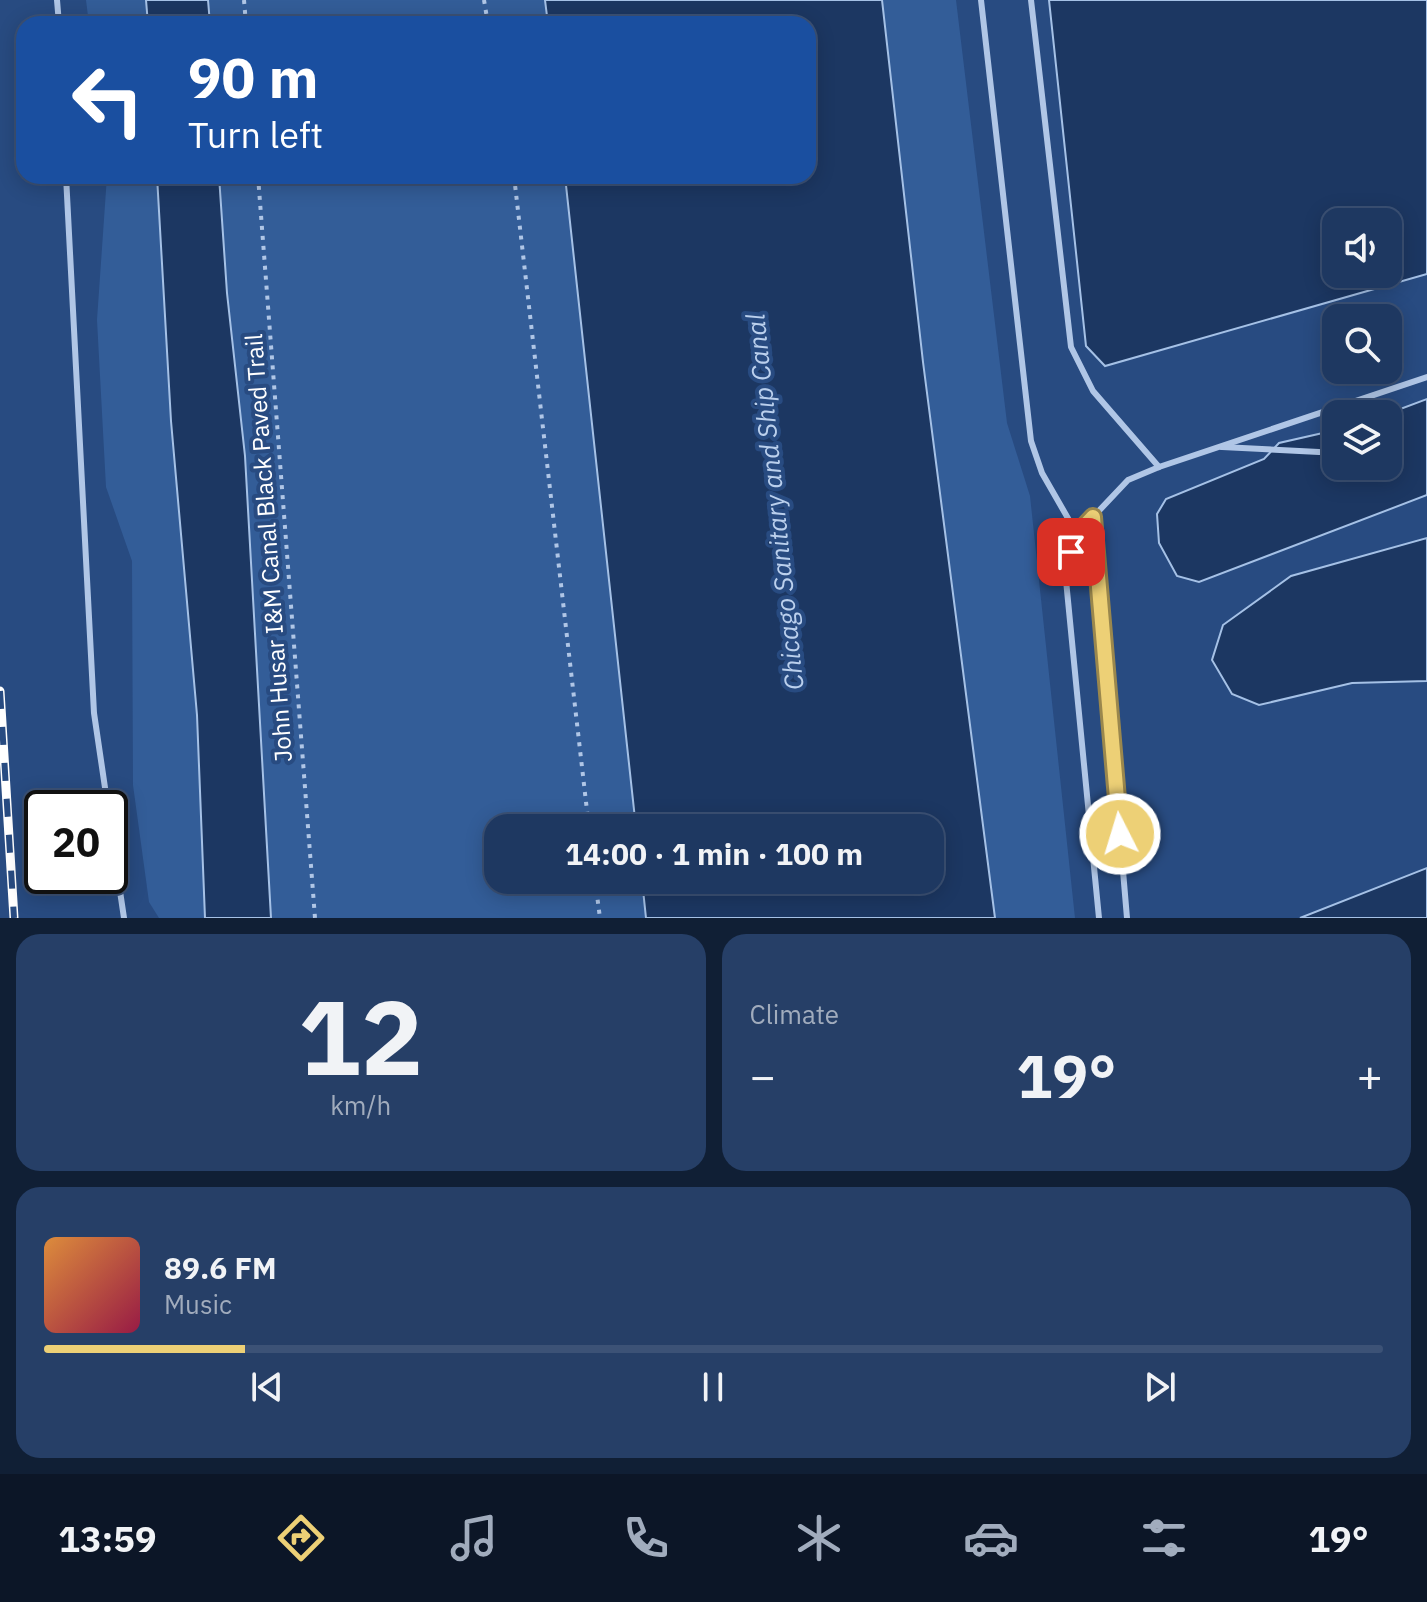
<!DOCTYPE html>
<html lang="en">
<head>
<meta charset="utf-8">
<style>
	body { margin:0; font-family:"IBM Plex Sans",sans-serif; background:#263f67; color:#f1f3f6; height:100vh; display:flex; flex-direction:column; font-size:30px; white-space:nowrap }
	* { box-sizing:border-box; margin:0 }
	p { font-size:26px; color:#a1acbd }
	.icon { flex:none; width:44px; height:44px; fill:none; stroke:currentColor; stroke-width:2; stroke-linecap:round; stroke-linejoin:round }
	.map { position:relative; height:918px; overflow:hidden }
	.sheet { display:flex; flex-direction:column; gap:16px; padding:16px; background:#101f35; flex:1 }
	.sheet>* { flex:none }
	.banner { position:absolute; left:16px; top:16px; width:800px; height:168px; border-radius:24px; box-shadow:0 4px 20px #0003,0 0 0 2px #3c5276; background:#1a4fa0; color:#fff; overflow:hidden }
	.fabs { position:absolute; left:1322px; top:208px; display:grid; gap:16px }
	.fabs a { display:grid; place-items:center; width:80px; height:80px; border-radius:16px; background:#1e3861; box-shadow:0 4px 20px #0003,0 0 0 2px #3c5276; font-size:40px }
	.speed { position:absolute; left:24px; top:790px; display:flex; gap:16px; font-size:40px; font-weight:700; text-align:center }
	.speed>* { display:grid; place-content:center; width:104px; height:104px; border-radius:50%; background:#1e3861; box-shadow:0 4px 20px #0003,0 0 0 2px #3c5276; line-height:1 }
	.speed .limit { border:4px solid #111; border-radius:12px; background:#fff; color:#111 }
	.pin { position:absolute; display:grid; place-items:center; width:68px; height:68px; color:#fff; margin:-34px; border-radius:16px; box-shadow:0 4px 12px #0006 }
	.me { position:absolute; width:88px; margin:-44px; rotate:355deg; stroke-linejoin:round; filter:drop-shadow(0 0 6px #0008) }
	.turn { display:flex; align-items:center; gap:28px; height:168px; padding:0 40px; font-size:36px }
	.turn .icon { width:104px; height:104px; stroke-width:2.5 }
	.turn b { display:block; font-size:56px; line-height:68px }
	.big { font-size:60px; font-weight:800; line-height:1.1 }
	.sheet .card { flex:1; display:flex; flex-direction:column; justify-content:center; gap:12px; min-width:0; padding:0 28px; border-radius:24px; background:#263f67 }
	.sheet .dial { align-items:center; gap:0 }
	.dial b { font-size:104px; line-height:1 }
	.song { display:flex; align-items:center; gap:24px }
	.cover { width:96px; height:96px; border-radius:12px; background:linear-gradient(135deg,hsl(30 70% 55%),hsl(340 70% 35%)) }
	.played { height:8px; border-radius:4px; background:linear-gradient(90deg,#edd076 15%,#3c5276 15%) }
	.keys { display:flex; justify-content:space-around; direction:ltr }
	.heat { display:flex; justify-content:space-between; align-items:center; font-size:44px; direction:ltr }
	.sheet .tiles { flex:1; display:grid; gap:16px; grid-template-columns:1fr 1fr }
	.card:last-child { grid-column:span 2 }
	.trip { position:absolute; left:484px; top:814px; width:460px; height:80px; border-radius:24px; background:#1e3861; box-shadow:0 4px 20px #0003,0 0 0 2px #3c5276; font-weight:800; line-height:80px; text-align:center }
	.tabs { display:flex; height:128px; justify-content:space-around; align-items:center; background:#0c1627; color:#a1acbd }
	.tabs .icon { width:56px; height:56px }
	.tabs .current { color:#edd076 }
	.tabs b { font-size:36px; color:#f1f3f6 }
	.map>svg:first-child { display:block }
	.green { fill:#335d98 }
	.water { fill:#1c3762; stroke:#a5c1e6; stroke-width:2; fill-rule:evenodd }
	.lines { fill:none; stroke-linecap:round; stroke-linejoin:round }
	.path { stroke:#b0c6e6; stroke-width:4; stroke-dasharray:4 6; stroke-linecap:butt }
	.lane { stroke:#b0c6e6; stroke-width:6 }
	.rail-casing { stroke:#fff; stroke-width:9 }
	.rail { stroke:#284b81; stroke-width:6; stroke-dasharray:18; stroke-linecap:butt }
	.route-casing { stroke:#9a874d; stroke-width:20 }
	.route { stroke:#edd076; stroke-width:14 }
	.labels { text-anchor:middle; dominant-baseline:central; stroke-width:8; stroke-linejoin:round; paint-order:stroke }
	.street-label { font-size:24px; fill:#fff; stroke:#284b81 }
	.water-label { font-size:26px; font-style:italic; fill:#bbd0ed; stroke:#284b81 }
</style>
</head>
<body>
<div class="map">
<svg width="1427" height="918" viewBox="0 0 1427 918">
	<rect width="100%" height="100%" fill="#284b81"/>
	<g class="green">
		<path d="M86,0h60l2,24h-59z"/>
		<path d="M208,0h337l3,24h-338z"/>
		<path d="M882,0h74l51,423 23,73 45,422h-80l-72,-556z"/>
		<path d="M107,176h50l14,245 26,294 8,203h-46l-10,-16 -16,-117 -1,-224 -26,-74 -9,-167z"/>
		<path d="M219,176h346l71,652h-138v52h144l4,38h-375l-26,-462 -18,-163z"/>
	</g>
	<g class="water">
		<path d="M146,0h62l2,24h-62z"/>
		<path d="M545,0h337l41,362 72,556h-349l-4,-38h288v-52h-294l-71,-652h243v-152h-260z"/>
		<path d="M1049,0h378v274l-322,92 -19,-20zM1388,222v52h-52v-52z"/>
		<path d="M157,176h62l8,117 18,163 26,462h-66l-8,-203 -26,-294z"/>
		<path d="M1427,399v96l-228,87 -22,-6 -18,-33 -2,-29 9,-15 98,-40 15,-16 57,-13v36h52l-1,-52z"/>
		<path d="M1427,538v143l-75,2 -93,22 -27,-11 -20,-34 11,-35 68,-49z"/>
		<path d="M1427,868v50h-127z"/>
	</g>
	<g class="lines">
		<g class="path">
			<path d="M244,0l2,24"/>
			<path d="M484,0l4,24"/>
			<path d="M258,176l57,742"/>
			<path d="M514,176l75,652"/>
			<path d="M595,880l5,38"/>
		</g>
		<g class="lane">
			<path d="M57,0l2,24"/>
			<path d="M981,0l50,441 11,32 35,61"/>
			<path d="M1031,0l40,347 22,44 66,76"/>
			<path d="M66,176l28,537 14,95"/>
			<path d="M1222,447l97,5"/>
			<path d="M1093,517l34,401"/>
			<path d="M110,824l14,94"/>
			<path d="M1099,918l-34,-348 12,-36 51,-54 31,-13 268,-90"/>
		</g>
		<defs>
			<path id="rail" d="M0,691l14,227"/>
		</defs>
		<use href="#rail" class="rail-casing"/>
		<use href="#rail" class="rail"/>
	</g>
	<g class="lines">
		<defs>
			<path id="route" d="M1071,552l6,-18 16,-17 27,317"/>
		</defs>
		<use href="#route" class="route-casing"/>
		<use href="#route" class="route"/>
	</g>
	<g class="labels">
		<g class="street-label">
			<text transform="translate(268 548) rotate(-94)">John Husar I&amp;M Canal Black Paved Trail</text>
		</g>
		<g class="water-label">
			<text transform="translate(774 502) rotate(-96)">Chicago Sanitary and Ship Canal</text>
		</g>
	</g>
</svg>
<div class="fabs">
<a><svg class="icon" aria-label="sound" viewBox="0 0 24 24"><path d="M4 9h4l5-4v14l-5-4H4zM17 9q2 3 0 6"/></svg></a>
<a><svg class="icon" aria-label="search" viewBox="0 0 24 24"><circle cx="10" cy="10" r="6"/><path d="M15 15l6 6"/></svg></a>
<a><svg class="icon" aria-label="layers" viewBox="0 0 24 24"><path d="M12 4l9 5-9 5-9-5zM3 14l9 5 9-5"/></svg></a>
</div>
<div class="speed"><div class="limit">20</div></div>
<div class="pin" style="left:1071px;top:552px;background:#d93025"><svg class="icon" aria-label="arrive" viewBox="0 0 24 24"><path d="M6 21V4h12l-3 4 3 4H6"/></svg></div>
<svg class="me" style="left:1120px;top:834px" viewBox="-20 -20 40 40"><circle r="17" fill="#edd076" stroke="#fff" stroke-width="3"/><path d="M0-11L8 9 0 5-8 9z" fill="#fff"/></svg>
<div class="trip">14:00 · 1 min · 100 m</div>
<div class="banner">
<div class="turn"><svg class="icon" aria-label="left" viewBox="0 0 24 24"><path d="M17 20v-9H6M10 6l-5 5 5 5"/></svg><div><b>90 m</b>Turn left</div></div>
</div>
</div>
<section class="sheet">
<div class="tiles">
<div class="card dial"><b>12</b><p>km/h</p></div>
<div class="card"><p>Climate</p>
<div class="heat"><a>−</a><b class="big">19°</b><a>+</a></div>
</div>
<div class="card">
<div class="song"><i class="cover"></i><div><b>89.6 FM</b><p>Music</p></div></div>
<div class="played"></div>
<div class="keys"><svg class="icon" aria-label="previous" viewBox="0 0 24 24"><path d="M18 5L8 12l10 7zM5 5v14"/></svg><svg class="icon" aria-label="pause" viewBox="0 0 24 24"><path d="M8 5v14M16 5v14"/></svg><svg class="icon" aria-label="next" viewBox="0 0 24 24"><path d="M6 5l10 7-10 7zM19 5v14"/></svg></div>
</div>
</div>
</section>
<nav class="tabs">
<b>13:59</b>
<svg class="icon current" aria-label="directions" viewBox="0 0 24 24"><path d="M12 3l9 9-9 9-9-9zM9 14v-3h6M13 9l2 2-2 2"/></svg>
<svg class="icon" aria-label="music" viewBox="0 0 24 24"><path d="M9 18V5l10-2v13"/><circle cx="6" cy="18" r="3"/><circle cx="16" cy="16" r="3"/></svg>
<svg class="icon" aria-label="phone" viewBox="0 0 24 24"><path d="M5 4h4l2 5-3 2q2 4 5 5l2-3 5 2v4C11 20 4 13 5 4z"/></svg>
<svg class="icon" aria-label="climate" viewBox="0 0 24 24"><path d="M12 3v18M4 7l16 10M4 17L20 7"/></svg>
<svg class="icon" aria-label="car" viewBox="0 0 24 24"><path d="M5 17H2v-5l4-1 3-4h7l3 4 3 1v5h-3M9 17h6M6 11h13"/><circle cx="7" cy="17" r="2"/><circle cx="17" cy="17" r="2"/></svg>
<svg class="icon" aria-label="filters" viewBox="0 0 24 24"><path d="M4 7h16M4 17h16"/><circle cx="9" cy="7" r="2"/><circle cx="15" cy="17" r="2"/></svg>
<b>19°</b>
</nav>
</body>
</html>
